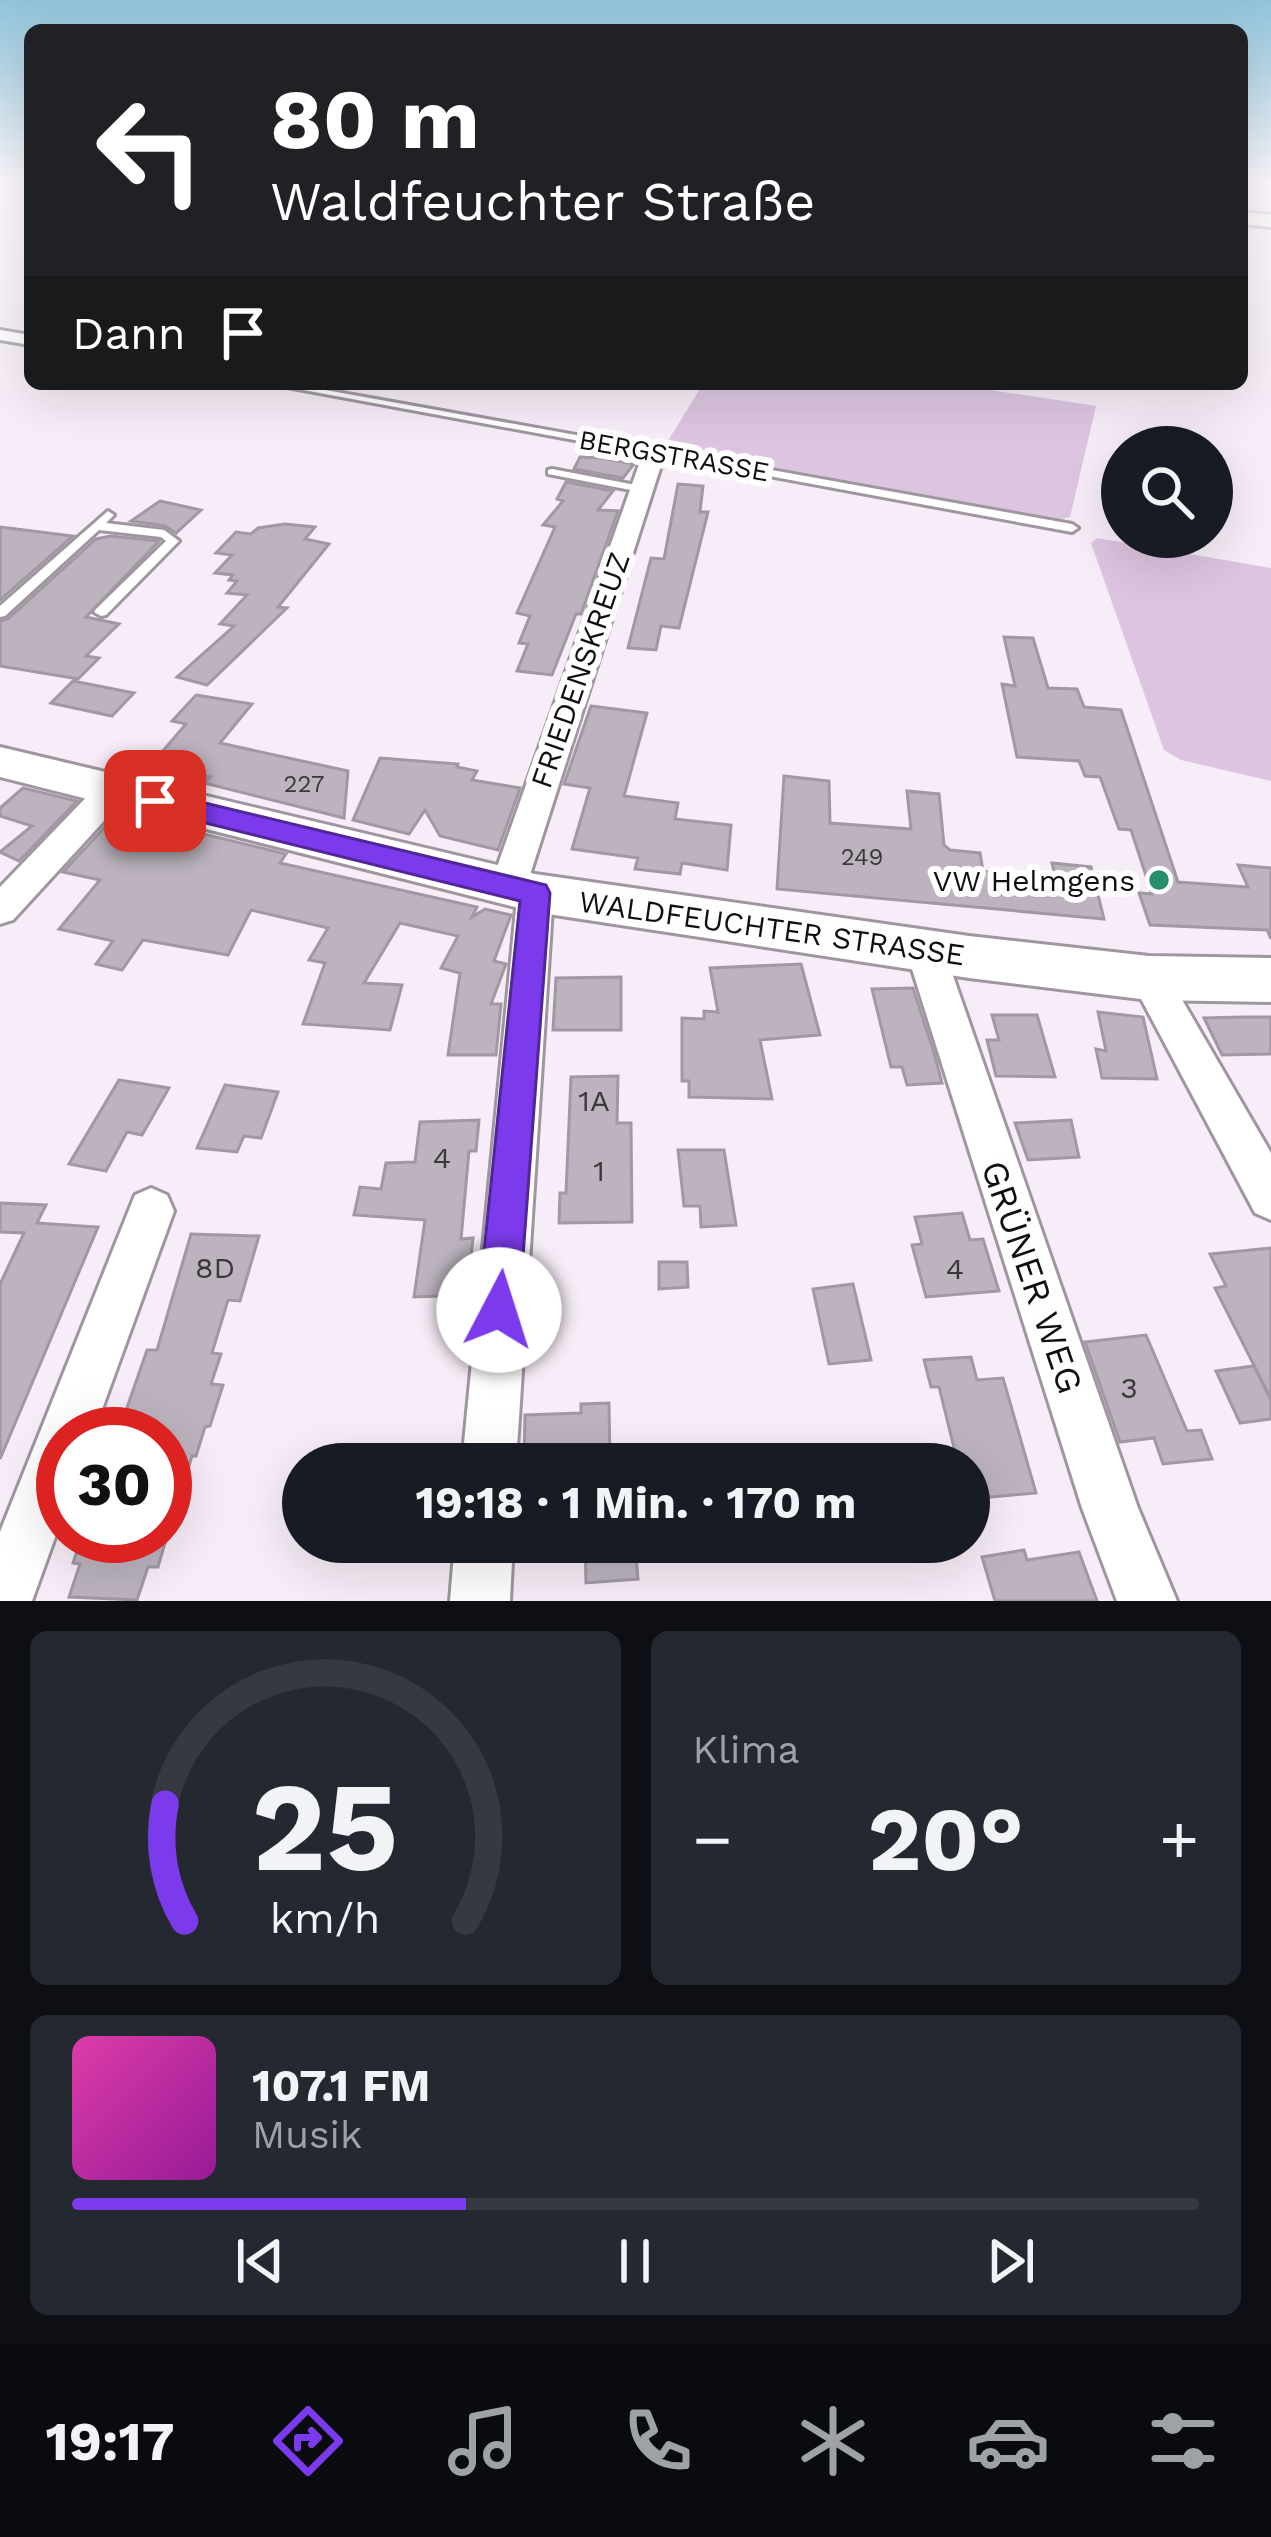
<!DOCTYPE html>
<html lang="de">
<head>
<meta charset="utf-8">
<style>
	body { margin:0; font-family:"Work Sans",sans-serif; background:#242831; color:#f1f3f6; height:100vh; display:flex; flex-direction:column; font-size:45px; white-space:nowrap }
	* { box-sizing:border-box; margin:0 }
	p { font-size:39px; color:#9ea1a6 }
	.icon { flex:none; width:66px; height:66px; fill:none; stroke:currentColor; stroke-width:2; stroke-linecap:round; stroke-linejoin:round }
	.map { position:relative; height:1601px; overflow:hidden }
	.panel { display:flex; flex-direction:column; gap:30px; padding:30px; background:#0d0f14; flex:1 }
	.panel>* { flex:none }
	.guide { position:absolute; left:24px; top:24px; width:1224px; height:366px; border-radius:18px; box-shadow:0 12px 48px #0002; background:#202124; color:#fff; overflow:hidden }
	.buttons { position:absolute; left:1101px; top:426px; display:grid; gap:24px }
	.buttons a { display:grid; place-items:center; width:132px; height:132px; border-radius:50%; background:#171b24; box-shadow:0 12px 48px #0002; font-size:60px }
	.speed { position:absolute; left:36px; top:1407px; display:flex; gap:24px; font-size:60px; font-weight:700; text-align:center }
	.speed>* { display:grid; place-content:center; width:156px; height:156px; border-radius:50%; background:#171b24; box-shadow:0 12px 48px #0002; line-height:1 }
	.speed .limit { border:18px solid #d22; background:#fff; color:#111 }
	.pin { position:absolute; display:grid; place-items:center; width:102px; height:102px; color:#fff; margin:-51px; border-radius:24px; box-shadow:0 6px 18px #0006 }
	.me { position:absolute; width:132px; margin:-66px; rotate:5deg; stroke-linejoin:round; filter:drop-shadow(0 0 9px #0008) }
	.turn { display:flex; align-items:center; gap:42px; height:252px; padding:0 48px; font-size:54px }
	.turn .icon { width:156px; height:156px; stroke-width:2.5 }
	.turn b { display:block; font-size:84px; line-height:102px }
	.then { display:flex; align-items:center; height:114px; padding:0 48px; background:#0003; gap:24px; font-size:45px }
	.big { font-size:90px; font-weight:700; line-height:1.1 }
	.panel .widget { flex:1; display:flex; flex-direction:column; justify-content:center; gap:18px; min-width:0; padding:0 42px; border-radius:18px; background:#242831 }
	.panel .dial { align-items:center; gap:0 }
	.dial svg { height:312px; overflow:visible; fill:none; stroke:#363941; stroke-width:7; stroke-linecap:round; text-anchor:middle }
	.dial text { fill:#f1f3f6; stroke:none }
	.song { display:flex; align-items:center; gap:36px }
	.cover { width:144px; height:144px; border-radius:18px; background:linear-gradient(135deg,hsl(320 70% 55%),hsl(300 70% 35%)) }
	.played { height:12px; border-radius:6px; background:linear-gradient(90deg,#7c3aed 35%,#363941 35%) }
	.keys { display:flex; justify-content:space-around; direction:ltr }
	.heat { display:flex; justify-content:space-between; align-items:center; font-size:66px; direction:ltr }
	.panel .tiles { flex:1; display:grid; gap:30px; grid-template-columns:1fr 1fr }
	.widget:last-child { grid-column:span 2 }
	.trip { position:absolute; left:282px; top:1443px; width:708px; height:120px; border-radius:60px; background:#171b24; box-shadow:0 12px 48px #0002; font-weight:700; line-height:120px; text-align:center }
	.dock { display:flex; height:192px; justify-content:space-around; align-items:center; background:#090b0e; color:#9ea1a6 }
	.dock .icon { width:84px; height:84px }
	.dock .on { color:#7c3aed }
	.dock b { font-size:54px; color:#f1f3f6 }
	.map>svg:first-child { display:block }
	.green { fill:#ddc5e1 }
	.building { fill:#bcb3be; stroke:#a198a3; stroke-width:3 }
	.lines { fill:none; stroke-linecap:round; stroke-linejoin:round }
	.lane-casing { stroke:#9f96a0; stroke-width:6 }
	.street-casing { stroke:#9f96a0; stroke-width:6 }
	.secondary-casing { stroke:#9f96a0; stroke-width:6 }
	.lane { fill:#fff; fill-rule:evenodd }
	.street { fill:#fff; fill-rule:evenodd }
	.secondary { fill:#fff; fill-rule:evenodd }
	.route { fill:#7c3aed; stroke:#51269a; stroke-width:3 }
	.poi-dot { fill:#278e6a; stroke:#fefefe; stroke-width:4.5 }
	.labels { text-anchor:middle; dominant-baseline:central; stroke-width:12; stroke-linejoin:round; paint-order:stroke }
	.number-label { font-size:24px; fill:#3c373c }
	.far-street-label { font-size:27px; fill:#110e11; stroke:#fefefe }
	.street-label { font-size:30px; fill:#110e11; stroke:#fefefe }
	.poi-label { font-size:30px; fill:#110e11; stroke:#fefefe; text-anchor:end }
	.near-number-label { font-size:30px; fill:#3c373c }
	.near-street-label { font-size:36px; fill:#110e11; stroke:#fefefe }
</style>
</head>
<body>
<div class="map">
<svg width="1271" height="1601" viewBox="0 0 1271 1601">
	<rect width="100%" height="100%" fill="#f7edf8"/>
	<g class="green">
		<path d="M703,384h248l145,22 -26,111 -16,4 -383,-69 -5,-8z"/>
		<path d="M1097,538l174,30v213l-90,-21 -17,-10 -73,-207z"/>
	</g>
	<g class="building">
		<path d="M580,457l22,1 32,6 -11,14 -49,-9z"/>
		<path d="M566,482l47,9 -15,19 20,1 -37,103h-5l-24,61 -35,-4 11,-27 -9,-1 11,-27 -13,-3 38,-86 -12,-2 20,-24 -6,-2z"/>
		<path d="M678,484l25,2 -3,26h8l-29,116 -18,-2 -5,24 -28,-2 23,-90 13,1z"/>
		<path d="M160,501l41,9 -25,23 -11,-7 -34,-5z"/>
		<path d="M285,524l30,3 -10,12 24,5 -51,63 9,1 -80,77 -30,-8 57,-51 -14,-2 27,-29 -20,-2 10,-12 -8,-1 4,-5 -18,-2 17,-18 -16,-2 20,-21 15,2 7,-6z"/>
		<path d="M0,527l73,9 -73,64z"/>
		<path d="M111,536l48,5 -73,76 33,7 -33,32 13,2 -21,21 -78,-13v-45l8,-2 88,-80z"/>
		<path d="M1004,637l29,1 15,50 29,1 7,18 37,3 57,172 70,5 -10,-22 33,3v71l-4,-9 -117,-5 -11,-32 13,1 -21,-64 -12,-1 -19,-52 -15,-1 -6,-15 -62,-4 -15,-73 13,2z"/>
		<path d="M73,681l61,12 -22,23 -61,-13z"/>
		<path d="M196,695l56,9 -32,39 128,28 -4,47 -140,-35 6,-6 -60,-11 36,-42 -14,-3z"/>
		<path d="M591,706l56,7 -23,83 54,7 -3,16 56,6 -4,45 -45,-7 -2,11 -45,-5 3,-11 -66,-9 18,-61 -26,-4z"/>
		<path d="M380,758l78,6 -1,3 20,4 -5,9 48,8 -22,62 -58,-14 -15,-26 -16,24 -56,-14z"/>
		<path d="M784,776l45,5 1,42 81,6 -4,-38 32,3 5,51 6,5 30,3 3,18 73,10 -4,-18 39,4 13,52 -327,-30z"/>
		<path d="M23,788l54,13 -58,60 -19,-9 32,-26 -32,-10v-8z"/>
		<path d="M118,813l168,41 -6,9 197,44 -5,10 13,-8 26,6 -17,46 12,3 -15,40h10l-5,51h-48l12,-82 -19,-5 17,-32 -58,-13 -36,60 38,2 -12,45 -87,-6 22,-61 -16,-3 19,-32 -77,-18 -23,45 -85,-15 -21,30 -26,-6 17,-23 -54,-12 41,-49 -37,-8z"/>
		<path d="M801,964l19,71 -60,5 12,59 -83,-2v-16h-7v-63l22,1v-8l14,1 -8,-44z"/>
		<path d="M621,977v53h-68l3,-52z"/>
		<path d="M913,988l22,68 7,27 -35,2 -5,-18h-11l-19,-78z"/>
		<path d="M1098,1012l45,5 14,62 -55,-1 -6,-29 10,2z"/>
		<path d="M992,1015h45l18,62 -59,-1 -9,-36h12z"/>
		<path d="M1242,1017h29v37l-49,1 -18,-37z"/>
		<path d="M618,1076l-1,47h14l1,99 -73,1 1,-30h6l5,-116z"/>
		<path d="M119,1080l50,8 -27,47 -15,-3 -21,39 -37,-7z"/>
		<path d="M225,1085l53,7 -17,46 -17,-2 -7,16 -40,-4z"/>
		<path d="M479,1120l-3,31h-7l-8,88 12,-1 -6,57 -53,2 11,-77 -71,-5 6,-28 21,2 5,-26 29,-1 5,-40z"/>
		<path d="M1071,1120l8,37 -51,3 -13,-37z"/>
		<path d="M678,1150h46l12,75 -35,2 -1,-21h-16z"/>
		<path d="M0,1203l46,2 -9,18 61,4 -98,232v-175l24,-51 -24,-1z"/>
		<path d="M962,1213l8,27 13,-1 16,52 -73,6 -14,-52 10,-1 -7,-27z"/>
		<path d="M191,1234l68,2 -19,65 -12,-1 -16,53 9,1 -10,30 12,1 -13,41 -5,1 -9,29h-4l-21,68 -6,-1v-89h-27l4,-11 -20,-1 25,-72h10z"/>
		<path d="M1271,1248v151l-56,-111 11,-2 -16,-32z"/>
		<path d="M659,1262h28l1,25 -29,2z"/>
		<path d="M853,1284l18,76 -42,4 -16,-75z"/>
		<path d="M1146,1335l41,96 14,-1 11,29 -49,5 -9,-26 -34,4 -35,-100z"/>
		<path d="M971,1357l6,23 26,-2 33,115 -67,6v-35h-11l-19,-77h-8l-7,-27z"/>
		<path d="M1254,1366l17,34v19l-31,4 -24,-52z"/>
		<path d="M609,1403l1,61h-86l1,-49 56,-2v-9z"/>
		<path d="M82,1536h85l-9,31h-10l-11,33 -68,-3 11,-33 -7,-1z"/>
		<path d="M585,1542h50l3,37 -52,4z"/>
		<path d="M1024,1550l3,10 52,-8 18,49h-102l-13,-44z"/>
	</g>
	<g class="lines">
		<defs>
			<g id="lane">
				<path d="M271,384h21l780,140 6,4 -6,4z"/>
				<path d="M552,469l89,17 6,3 -6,3 -93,-18v-4z"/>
				<path d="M108,511l6,4 -8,8 58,7 15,11 -73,74 -5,1 -7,-4 2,-3 70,-68 -5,-4 -62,-7 -94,86 -5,1v-11z"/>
			</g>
			<g id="street">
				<path d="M0,330l30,5v10l-30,-5z"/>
				<path d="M654,446l11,7 -137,428 20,2 5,10 -37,571h-54l55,-566 -22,-1 -5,-10 153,-434z"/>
				<path d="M113,779l12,3 4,8 -4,8 -112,122 -13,4v-37l101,-105z"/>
				<path d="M925,935l13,4 6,11 194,558 39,93h-60l-35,-93 -176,-558 6,-11z"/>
				<path d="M1149,962l14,5 108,186v67l-16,-7 -125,-235 5,-11z"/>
				<path d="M151,1188l16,7 7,16 -81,223h-30v81l-31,86h-32v-69l135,-337z"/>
				<path d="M455,1542h58l-3,59h-60z"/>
			</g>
			<g id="secondary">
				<path d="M1242,212l29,3v12l-29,-3z"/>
				<path d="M0,747l535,127 434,62 180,20 122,2v44l-122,-2 -180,-22 -434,-66 -535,-135z"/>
			</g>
		</defs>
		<use href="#lane" class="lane-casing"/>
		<use href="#street" class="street-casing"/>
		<use href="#secondary" class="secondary-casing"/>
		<use href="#lane" class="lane"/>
		<use href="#street" class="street"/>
		<use href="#secondary" class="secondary"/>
	</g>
	<linearGradient id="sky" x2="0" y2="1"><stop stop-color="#8fc3da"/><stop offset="0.45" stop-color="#fbf7fc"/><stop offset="1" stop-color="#fbf7fc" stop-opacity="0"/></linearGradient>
	<rect width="1271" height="405" fill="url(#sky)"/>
	<path class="route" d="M155,791l391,94 4,8 -31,417 -6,14 -14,6 -15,-6 -6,-14 42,-409 -375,-93 -4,-7 4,-7z"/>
	<circle class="poi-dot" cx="1159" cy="880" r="12"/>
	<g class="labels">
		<g class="number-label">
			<text x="304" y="784">227</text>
			<text x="862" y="857">249</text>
		</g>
		<g class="far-street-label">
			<text transform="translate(674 456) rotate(10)">BERGSTRASSE</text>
		</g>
		<g class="street-label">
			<text transform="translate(580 670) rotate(-71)">FRIEDENSKREUZ</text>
			<text transform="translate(772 928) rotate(8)">WALDFEUCHTER STRASSE</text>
		</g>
		<g class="poi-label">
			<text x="1135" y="880">VW Helmgens</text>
		</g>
		<g class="near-number-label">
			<text x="594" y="1100">1A</text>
			<text x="442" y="1157">4</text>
			<text x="599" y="1170">1</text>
			<text x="215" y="1267">8D</text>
			<text x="955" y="1268">4</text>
			<text x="1129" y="1387">3</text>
		</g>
		<g class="near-street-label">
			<text transform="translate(1032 1277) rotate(71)">GRÜNER WEG</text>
		</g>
	</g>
</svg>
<div class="buttons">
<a><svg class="icon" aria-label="search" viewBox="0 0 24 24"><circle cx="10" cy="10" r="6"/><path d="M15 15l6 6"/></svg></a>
</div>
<div class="speed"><div class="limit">30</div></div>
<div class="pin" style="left:155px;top:801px;background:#d93025"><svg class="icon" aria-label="arrive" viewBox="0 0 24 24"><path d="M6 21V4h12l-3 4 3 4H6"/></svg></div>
<svg class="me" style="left:499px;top:1310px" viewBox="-20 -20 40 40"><circle r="19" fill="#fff"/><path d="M0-13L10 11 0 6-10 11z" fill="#7c3aed"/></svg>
<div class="trip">19:18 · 1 Min. · 170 m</div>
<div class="guide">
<div class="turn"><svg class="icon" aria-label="left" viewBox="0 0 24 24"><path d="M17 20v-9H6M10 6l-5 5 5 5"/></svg><div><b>80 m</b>Waldfeuchter Straße</div></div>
<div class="then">Dann<svg class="icon" aria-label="arrive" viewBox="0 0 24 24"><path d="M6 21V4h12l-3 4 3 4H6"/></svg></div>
</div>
</div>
<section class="panel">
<div class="tiles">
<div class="widget dial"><svg viewBox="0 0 100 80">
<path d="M14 69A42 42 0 1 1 86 69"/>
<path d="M14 69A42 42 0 0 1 9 39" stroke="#7c3aed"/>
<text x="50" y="56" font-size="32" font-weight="700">25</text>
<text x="50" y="72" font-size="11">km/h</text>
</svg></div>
<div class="widget"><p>Klima</p>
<div class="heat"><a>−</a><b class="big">20°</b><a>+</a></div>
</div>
<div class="widget">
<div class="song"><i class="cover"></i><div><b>107.1 FM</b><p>Musik</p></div></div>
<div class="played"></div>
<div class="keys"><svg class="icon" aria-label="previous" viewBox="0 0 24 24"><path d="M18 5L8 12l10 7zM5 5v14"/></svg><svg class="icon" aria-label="pause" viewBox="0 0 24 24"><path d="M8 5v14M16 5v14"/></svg><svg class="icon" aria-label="next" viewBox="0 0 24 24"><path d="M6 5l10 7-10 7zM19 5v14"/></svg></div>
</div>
</div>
</section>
<nav class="dock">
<b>19:17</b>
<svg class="icon on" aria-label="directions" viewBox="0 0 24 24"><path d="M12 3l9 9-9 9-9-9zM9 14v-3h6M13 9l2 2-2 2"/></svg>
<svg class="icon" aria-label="music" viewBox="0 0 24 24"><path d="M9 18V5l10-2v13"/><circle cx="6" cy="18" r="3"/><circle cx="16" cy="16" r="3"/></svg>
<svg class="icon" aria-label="phone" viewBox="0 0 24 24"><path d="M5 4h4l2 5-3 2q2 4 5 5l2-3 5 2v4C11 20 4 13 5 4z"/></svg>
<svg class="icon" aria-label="climate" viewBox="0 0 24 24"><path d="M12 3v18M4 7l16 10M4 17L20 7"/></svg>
<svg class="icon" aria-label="car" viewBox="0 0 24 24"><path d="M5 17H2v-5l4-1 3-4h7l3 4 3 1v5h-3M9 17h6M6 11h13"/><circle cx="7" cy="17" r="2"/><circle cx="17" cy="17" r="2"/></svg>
<svg class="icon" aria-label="filters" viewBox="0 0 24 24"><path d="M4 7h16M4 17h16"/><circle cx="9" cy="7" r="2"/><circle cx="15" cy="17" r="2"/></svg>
</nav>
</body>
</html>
